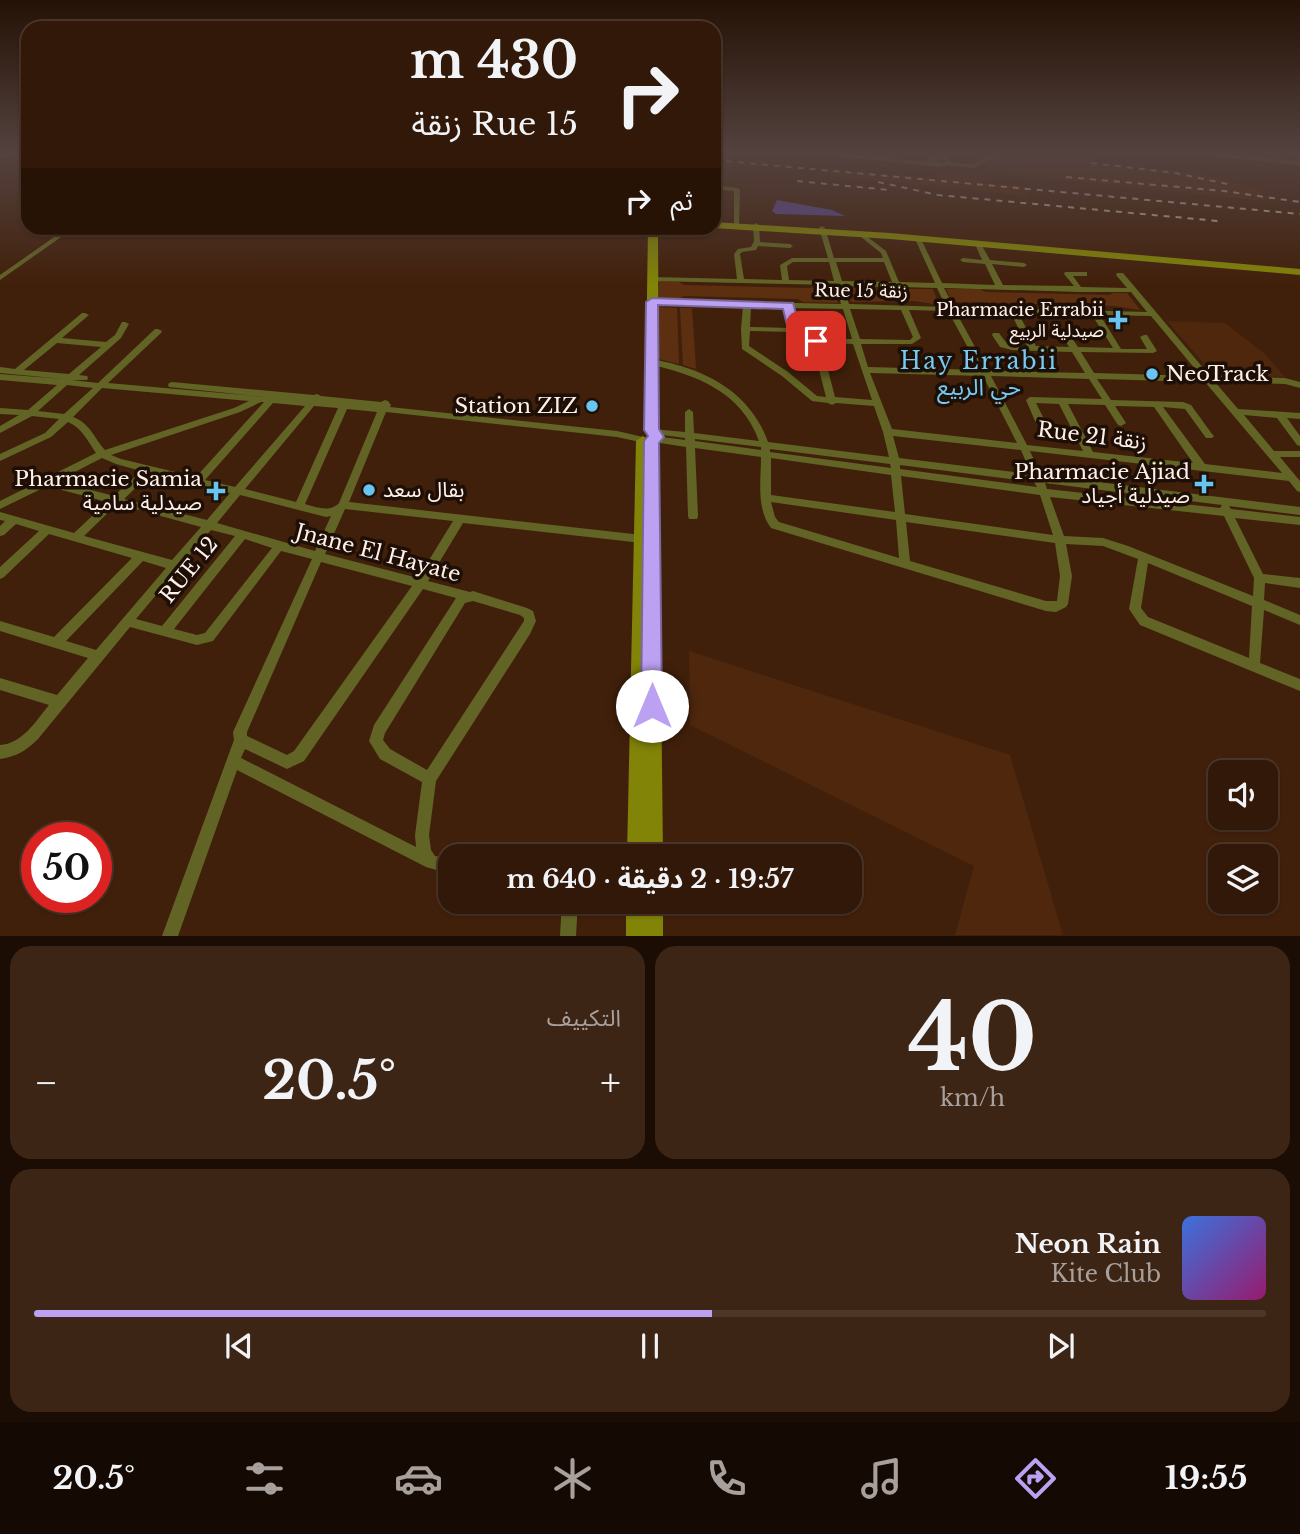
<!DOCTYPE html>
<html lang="ar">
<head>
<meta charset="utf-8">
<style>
	body { margin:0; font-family:"Libre Baskerville","Noto Sans Arabic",serif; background:#3d2516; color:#f1f3f6; direction:rtl; height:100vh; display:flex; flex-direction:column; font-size:26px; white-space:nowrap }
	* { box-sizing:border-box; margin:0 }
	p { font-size:23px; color:#a8a09c }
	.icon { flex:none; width:38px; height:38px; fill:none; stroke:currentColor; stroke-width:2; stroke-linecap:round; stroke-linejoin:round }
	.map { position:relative; height:936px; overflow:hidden; direction:ltr }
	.details { display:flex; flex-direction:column; gap:10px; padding:10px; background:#1b0d04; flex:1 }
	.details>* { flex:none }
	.hud { position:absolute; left:21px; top:21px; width:700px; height:214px; border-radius:21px; box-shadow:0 2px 5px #0004,0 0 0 2px #4c3729; direction:rtl; background:#311808; color:#f1f3f6; overflow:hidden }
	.tools { position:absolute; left:1208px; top:760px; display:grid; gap:14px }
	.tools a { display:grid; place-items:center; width:70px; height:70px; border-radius:14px; background:#311808; box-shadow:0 2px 5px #0004,0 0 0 2px #4c3729; font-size:35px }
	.speed { position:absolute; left:21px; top:822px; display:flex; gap:14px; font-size:35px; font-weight:700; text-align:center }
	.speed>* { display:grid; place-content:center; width:91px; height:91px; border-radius:50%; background:#311808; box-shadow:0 2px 5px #0004,0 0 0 2px #4c3729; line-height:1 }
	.speed .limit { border:10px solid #d22; background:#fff; color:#111 }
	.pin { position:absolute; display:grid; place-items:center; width:60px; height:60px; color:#fff; margin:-30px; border-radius:14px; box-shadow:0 4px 10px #0006 }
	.me { position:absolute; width:77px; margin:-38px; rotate:0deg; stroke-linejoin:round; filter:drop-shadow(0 0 5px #0008) }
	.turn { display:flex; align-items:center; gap:24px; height:147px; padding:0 28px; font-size:32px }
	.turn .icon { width:91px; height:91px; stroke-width:2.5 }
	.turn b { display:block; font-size:49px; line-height:60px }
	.then { display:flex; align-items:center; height:66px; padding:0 28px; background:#0003; gap:14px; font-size:26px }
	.big { font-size:52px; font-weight:700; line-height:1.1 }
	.details .tile { flex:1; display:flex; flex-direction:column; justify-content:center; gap:10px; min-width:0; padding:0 24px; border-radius:21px; background:#3d2516 }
	.details .dial { align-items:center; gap:0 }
	.dial b { font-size:91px; line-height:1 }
	.song { display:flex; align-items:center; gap:21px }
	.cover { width:84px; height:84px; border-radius:10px; background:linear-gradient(135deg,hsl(220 70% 55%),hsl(320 70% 35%)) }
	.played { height:7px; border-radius:4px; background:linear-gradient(90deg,#bca0f2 55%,#4c3729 55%) }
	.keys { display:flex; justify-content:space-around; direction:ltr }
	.heat { display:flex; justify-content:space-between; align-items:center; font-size:38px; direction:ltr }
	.details .tiles { flex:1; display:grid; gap:10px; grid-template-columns:1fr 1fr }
	.tile:last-child { grid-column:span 2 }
	.trip { position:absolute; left:438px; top:844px; width:424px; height:70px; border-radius:21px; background:#311808; box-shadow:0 2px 5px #0004,0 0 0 2px #4c3729; font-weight:700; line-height:70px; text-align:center; direction:rtl }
	.dock { display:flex; height:112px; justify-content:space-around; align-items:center; background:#140a03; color:#a8a09c }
	.dock .icon { width:49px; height:49px }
	.dock .selected { color:#bca0f2 }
	.dock b { font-size:32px; color:#f1f3f6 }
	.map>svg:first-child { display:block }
	.built { fill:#4e270d }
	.green { fill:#5d2f11 }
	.water { fill:#5b489a }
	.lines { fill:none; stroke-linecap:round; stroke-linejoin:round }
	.street { fill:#626425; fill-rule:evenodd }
	.secondary { fill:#818407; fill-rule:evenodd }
	.rail { stroke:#c3aea3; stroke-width:2; stroke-dasharray:6 6; stroke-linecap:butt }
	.route { fill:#bca0f2; stroke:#7a689d; stroke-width:2 }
	.poi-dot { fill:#68c4f0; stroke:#1d0f06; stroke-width:2.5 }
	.labels { text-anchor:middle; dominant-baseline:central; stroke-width:7; stroke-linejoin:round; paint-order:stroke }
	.far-street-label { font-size:18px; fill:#fff1ea; stroke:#1d0f06 }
	.far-poi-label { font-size:18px; fill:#fff1ea; stroke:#1d0f06; text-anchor:end }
	.poi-label { font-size:21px; fill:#fff1ea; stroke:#1d0f06; text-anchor:end }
	.street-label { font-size:21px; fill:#fff1ea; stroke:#1d0f06 }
	.neighbourhood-label { font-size:23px; letter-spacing:2px; fill:#76caf3; stroke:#1d0f06 }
</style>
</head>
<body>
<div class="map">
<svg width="1300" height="936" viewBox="0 0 1300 936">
	<rect width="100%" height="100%" fill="#41200b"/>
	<g class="built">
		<path d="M1001,153h90l5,9 113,14 51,14 5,11 -270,-28 -13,-8z"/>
		<path d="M831,169l105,10 1,-7 44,3 2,8 43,4 4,9 -200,-20z"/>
		<path d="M1167,321l58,2 40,31 20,23 -71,-2z"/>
		<path d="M689,651l321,104 53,180h-108l19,-69 -284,-141z"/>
	</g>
	<g class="green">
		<path d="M659,281l20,1 5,3 123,3 26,-2 5,17 -35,-1 -5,-3 -114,-3 -4,2h-21z"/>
		<path d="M847,287l19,2h67l6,16 -24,-4 -64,1z"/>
		<path d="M946,289h34l5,3 125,3 2,-2h15l13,17 -25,-4 -163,-4z"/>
		<path d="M659,307l18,1 2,56 -20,-5z"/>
		<path d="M680,308h12l4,61 -13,-4z"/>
	</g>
	<path class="water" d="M777,200l55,10 13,6 -69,-2 -4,-3z"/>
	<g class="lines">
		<g class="street">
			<path d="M0,153h17l-17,4z"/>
			<path d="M809,153h24l97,9 -3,-2 1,-1 8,-4 13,3 3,5 21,1 23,-11 6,1 -28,14 -28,-3 -6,2zM937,159l8,1 1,2 -5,1 -7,-3z"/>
			<path d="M1183,153h26l91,8v4z"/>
			<path d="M714,185l23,3 3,2 -1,35 -5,-1v-33l-20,-2z"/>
			<path d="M756,223l3,2 1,17 30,2 3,2 -3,2 -32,-2 -2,4 -14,2 -2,2 4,25 38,1 -2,-15 12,-7h36l-9,-30 3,-2 3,2 9,30h49l-2,-5 -25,-20 5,-1 25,19 13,31 36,1 -20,-44 3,-2 3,2 21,44 53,2 -10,-21 -22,-2 -3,-2 3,-2 19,2 -7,-16 3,-2 3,2 9,16 34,3 3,2 -3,2 -32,-3 11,21 71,1 -10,-12 1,-2h22v4h-14l8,11 46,1 -11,-13 1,-2h6l87,103 75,2 15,4v6l-15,-4 -70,-2 23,27 62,4v6l-13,-1 13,18v10l-3,-1 -20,-27 -33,-3 30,36h26v6h-20l20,24v11l-3,-1 -8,-10 -259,-30 11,24 259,32v8l-71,-9 2,3 69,8v8l-65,-7 28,56 37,4v10l-35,-5 -1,17 36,15v10l-36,-15 -4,53 40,16v12l-160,-66 -11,-16 9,-50 -35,-13 -37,-2 6,32 -4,28 -2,3 -10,5 -10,-1 -275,-83c-15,-20 -10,-47 -10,-71l-66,-9 3,68 -1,3h-8l-1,-3 -2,-69 -32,-5 -5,-3 5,-3 31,4v-2l-30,-4 -5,-3 2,-2 33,3v-20l4,-3 4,3 1,21 65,8c-18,-50 -63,-66 -110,-77l-1,-2 1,-2c11,0 22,3 32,6 40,12 73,36 87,76l121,15 -6,-25 -9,-26 -38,-3 -4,2 -4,-2 -16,-2 -30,-25 -40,-27 -1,-20 2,-23 -91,-2 -4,-2 4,-2 189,4 -5,-19 -184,-4 -4,-2 4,-2 85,2 -3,-25 4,-5 13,-2 3,-6 -1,-16zM793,262h36l5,19 -45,-1 -2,-14zM836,262h48l8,20 -50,-1zM843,286l51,1 3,1 3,-1 37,1 9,19 -97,-3zM944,288l136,4h51l16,20 -193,-5zM751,307h35l4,21 -40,-1zM793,308l50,1 9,30h-35l-19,-10zM850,309l51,1 12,27 -3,3 -50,-1zM909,310l39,1 32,59 -112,-3 -7,-23h51l9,-6zM956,312l55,1 16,33c-15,0 -19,1 -28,-13h-6l-1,2 8,12 12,3 60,2 13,21 -97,-2zM1018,313l74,2 21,33 -35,-1 -8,-12h-3l-4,2 6,10 -33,-1zM1100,315l51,1 50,60 -107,-3 -13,-21 72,1 4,-2 -10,-16h-3l-4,2 7,12h-26zM750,331l43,1 19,10 14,55 -9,-1 -29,-24 -39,-26zM821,343l32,1 19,56 -37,-3zM870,373l113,3 34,67 -125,-14zM991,376l98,3 13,20 -72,-2 -4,3 9,21 5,3 5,-3 -9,-18 23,1 24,47 -56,-6zM1097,379l108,3 77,91 -77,-9 -42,-57 22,2 21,29h6l2,-2 -2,-2 -21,-29 -8,-3 -72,-2zM1068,404l37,1 13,20 3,1 5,-3 -11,-17 39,1 39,56 -100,-11zM893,436l128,14 10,24 -132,-16zM695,439l66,8v3l-66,-9zM770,449l120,15 1,4 -121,-16zM771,458l120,17 4,37 -124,-17zM900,465l134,17 3,5 -137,-18zM901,476l139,19 13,40 -148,-21zM1045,483l177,22 -2,3 -173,-19zM1050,497l174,19 30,62 -1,18 -125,-50 -25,-8 -39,-2zM771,502l125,18 3,38 -120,-36 -4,-5zM906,522l149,21 5,33 -3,25h-11l-136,-40zM1148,563l104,43 -3,52 -101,-41 -7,-9z"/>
			<path d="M67,228h7l-74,52v-5z"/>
			<path d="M462,228h6l-3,5 -2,1 -3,-2z"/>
			<path d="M488,228h9l21,5 7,-5h6l-12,9z"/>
			<path d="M82,313h3l4,2 -27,23 44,4 9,-7 7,-13h3l4,2 -8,14 -42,37 8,1 1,2 -1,2h-15l26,3 57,-54h3l4,2 -1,2 -53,50 158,14 -97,-10 -1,-2 1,-2 3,-1 142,13 3,-1 4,2 60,6 4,-2 3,1 3,4 -1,2 227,24 26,6 2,2 -2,2 -3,1 -23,-5 -231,-25 -37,90 293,33 4,1 1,3 -1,3 -4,1 -179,-20 -35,58 42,11 3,-1 54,17 6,3 3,10 -6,13 -94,147 -7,54 2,15 4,6 15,3v15l-24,-7 -189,-97 -59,166h-16l72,-196 -1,-8 79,-173 -31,-8 -68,90 -16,4 -67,-18 -92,112c-11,11 -22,18 -38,20v-14c22,-1 36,-24 49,-40l-49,-15v-12l57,17 31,-37 -88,-27v-10l54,16 78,-79 -83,-24 -45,43 -4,2v-12l39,-36 -23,-7 -12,11 -4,1v-10l5,-5 -5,-1v-8l74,21 33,-31 -60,-16 -47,23v-8l96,-48c-9,-13 -14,-25 -28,-31l-17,15 -51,24v-7l45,-21 14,-14 -27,-3 -32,17v-7l19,-11 -19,-1v-6l28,2 29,-25 -57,-5v-6l64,5 -64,-6v-6l15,2zM57,343l44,4 -32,27 -45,-4zM67,385l26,3 -29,26 -26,-3zM102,388l147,13 -15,7 -129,42c-11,-12 -15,-27 -32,-33zM261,402h3l-68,75 -75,-18 -10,-4 129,-43zM273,403l32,3 -70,81 -30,-7zM314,406l24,2 -42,94 -51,-13zM347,409l30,3 -38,91c-9,10 -23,4 -34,1zM102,458l14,6 25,7 -27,25 -57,-15zM151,473l79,20 -23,27 -83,-21zM240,495l86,22 5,-1 -16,35 -98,-28zM117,504l84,23 -29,33 -88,-24zM345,509l108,12 -35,57 -93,-24zM211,530l24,6 -73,90 -26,-7 41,-49 3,-1 1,-4zM245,539l27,9 -67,85 -8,2 -23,-6zM143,561l23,7 -70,82 -30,-9zM321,562l91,24 -118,165 -7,4 -40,-19v-4zM423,589l33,9 -82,127 -5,16 11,18 42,23 -7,53 1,12 -175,-89 4,-9 42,20 17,-8zM473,601l47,14 4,3v3l-97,149 -37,-21 -7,-9 2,-7 80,-130z"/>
			<path d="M562,901h16l-2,35h-16z"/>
			<path d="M611,901h33l1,3 -3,5c-8,4 -20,1 -28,-3z"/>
		</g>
		<g class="secondary">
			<path d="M714,222l176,11 410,36v6l-410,-36 -176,-11z"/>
			<path d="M648,228h10l1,202 -7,5 -7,-5z"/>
			<path d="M643,436l7,5v51l7,1 2,4 4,359h-36l9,-415z"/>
			<rect x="626" y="901" width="37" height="35"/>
		</g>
		<g class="rail">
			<path d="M714,160l586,54"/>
			<path d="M1091,163l85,10 56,12"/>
			<path d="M1066,177l158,14 76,11"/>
			<path d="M797,181l92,9"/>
			<path d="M878,182l60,13 280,26"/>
		</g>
	</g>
	<linearGradient id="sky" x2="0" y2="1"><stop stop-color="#241206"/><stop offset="0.54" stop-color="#54423f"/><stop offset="1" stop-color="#54423f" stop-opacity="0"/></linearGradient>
	<rect width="1300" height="284" fill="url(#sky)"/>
	<path class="route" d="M652,298l141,5 7,25 22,13 -6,4 -27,-12 -6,-24 -125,-4 1,124 5,8 -5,6 3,263 -3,7 -7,3 -8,-3 -3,-7 3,-265 4,-5 -4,-6 2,-128z"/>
	<g class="poi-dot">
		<path d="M1114.5 309.5h7v7h7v7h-7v7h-7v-7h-7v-7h7z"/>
		<circle cx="1152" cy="374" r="7"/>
		<circle cx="592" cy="406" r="7"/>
		<path d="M1200.5 473.5h7v7h7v7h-7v7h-7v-7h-7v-7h7z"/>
		<circle cx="369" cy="490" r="7"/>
		<path d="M212.5 480.5h7v7h7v7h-7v7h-7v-7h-7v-7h7z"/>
	</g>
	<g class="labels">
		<g class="far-street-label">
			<text transform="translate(861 291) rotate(1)">Rue 15 زنقة</text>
		</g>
		<g class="far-poi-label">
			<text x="1104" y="310">Pharmacie Errabii<tspan x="1104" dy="21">صيدلية الربيع</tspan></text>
		</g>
		<g class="poi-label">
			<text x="1166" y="374" text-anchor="start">NeoTrack</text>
			<text x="578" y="406">Station ZIZ</text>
			<text x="1190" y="472">Pharmacie Ajiad<tspan x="1190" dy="24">صيدلية أجياد</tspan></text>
			<text x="202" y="479">Pharmacie Samia<tspan x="202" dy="24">صيدلية سامية</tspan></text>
			<text x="383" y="490" text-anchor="start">بقال سعد</text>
		</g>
		<g class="street-label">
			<text transform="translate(1092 436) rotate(7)">Rue 21 زنقة</text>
			<text transform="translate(378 553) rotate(15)">Jnane El Hayate</text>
			<text transform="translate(189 570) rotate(-51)">RUE 12</text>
		</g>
		<g class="neighbourhood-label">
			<text x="979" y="361">Hay Errabii<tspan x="979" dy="26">حي الربيع</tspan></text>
		</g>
	</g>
</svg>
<div class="tools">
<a><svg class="icon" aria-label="sound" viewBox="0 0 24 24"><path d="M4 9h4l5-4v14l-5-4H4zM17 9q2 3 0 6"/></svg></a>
<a><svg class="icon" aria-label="layers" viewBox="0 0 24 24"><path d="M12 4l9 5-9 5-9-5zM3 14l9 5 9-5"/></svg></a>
</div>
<div class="speed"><div class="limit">50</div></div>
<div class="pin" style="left:816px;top:341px;background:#d93025"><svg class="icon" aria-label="arrive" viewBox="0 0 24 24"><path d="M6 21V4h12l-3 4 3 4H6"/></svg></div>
<svg class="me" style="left:652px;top:706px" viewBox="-20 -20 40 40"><circle r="19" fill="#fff"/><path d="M0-13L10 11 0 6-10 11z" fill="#bca0f2"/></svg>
<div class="trip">19:57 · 2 دقيقة · 640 m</div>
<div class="hud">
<div class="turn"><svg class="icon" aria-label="right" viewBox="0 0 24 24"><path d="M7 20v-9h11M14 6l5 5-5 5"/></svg><div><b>430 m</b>Rue 15 زنقة</div></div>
<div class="then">ثم<svg class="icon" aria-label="right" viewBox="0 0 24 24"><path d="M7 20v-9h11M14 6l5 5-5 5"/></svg></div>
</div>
</div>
<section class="details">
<div class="tiles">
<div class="tile dial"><b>40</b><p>km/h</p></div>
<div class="tile"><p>التكييف</p>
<div class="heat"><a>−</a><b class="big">20.5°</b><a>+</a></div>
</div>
<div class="tile">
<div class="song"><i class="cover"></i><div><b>Neon Rain</b><p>Kite Club</p></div></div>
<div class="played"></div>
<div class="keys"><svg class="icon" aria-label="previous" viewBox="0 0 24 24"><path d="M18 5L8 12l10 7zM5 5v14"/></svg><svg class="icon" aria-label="pause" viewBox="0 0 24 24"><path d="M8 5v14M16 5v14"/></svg><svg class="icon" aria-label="next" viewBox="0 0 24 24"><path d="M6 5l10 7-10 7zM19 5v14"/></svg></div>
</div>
</div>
</section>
<nav class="dock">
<b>19:55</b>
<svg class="icon selected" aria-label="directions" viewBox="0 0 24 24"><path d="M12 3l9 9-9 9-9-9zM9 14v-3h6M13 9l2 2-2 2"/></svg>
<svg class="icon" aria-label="music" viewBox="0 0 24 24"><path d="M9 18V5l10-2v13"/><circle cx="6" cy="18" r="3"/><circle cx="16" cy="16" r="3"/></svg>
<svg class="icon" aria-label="phone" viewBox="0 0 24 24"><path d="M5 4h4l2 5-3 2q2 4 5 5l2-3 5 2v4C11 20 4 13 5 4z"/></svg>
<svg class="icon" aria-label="climate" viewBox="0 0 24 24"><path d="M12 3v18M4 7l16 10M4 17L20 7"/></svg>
<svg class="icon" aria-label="car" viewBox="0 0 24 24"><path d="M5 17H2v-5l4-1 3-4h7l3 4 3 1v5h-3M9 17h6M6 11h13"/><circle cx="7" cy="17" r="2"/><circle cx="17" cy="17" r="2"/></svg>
<svg class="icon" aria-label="filters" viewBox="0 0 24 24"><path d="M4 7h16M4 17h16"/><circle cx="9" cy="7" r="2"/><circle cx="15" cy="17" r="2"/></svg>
<b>20.5°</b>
</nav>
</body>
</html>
